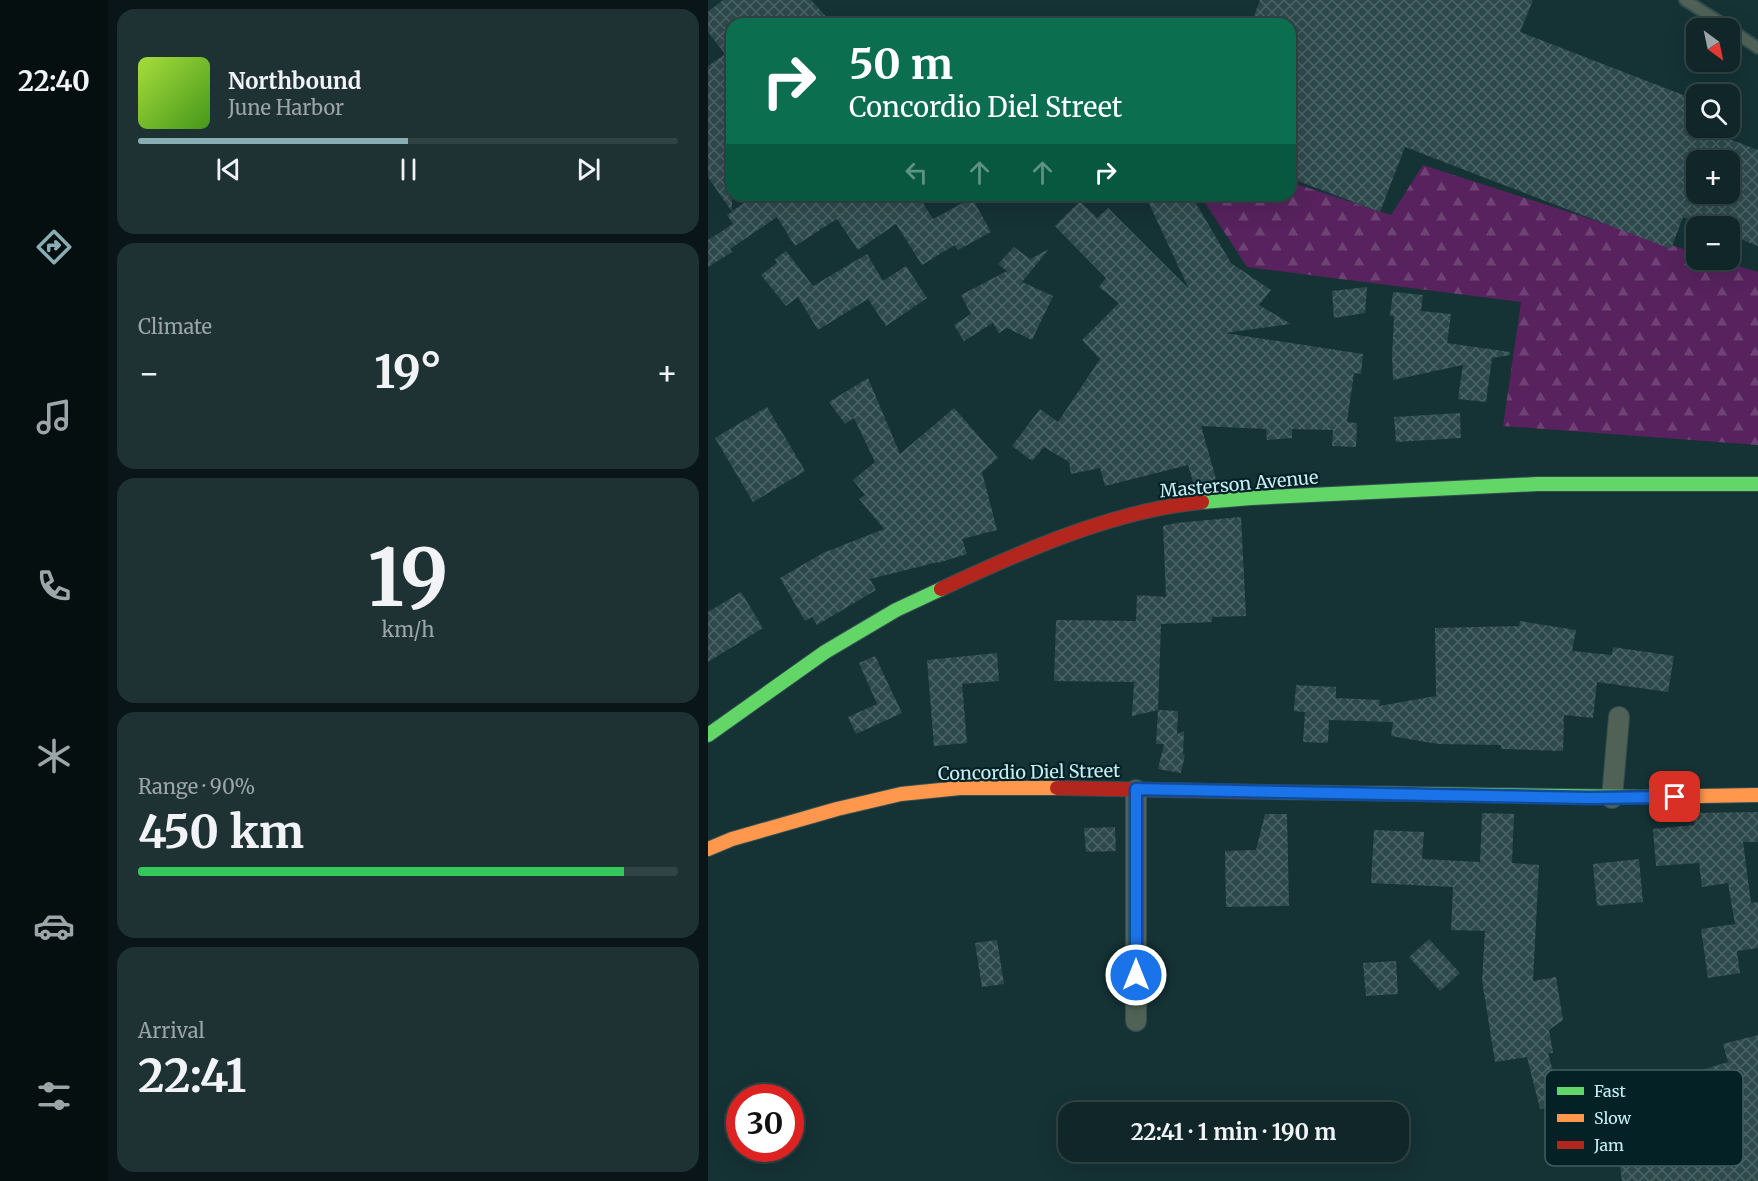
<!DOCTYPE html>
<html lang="en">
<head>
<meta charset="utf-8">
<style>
	body { margin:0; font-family:Merriweather,serif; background:#1e3234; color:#f1f3f6; height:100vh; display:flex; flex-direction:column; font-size:22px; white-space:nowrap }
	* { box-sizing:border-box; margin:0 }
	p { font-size:20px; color:#9ca5a8 }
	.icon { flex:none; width:33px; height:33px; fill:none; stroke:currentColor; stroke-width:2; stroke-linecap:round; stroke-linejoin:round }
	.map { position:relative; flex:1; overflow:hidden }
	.panel { display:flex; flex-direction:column; gap:9px; padding:9px; background:#091516; width:600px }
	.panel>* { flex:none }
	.banner { position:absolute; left:18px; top:18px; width:570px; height:183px; border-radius:18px; box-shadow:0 6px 24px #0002,0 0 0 2px #304345; background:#0b6e4f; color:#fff; overflow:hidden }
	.needle { width:39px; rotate:147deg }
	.tools { position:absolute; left:978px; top:18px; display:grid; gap:12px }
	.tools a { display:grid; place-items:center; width:54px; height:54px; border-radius:12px; background:#102628; box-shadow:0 6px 24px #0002,0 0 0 2px #304345; font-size:30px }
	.speed { position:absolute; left:18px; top:1084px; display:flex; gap:12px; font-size:30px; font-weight:700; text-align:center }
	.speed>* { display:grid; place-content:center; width:78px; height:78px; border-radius:50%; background:#102628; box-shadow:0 6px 24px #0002,0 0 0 2px #304345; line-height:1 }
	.speed .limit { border:9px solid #d22; background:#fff; color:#111 }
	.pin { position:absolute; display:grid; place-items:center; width:51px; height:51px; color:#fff; margin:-26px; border-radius:12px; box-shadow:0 3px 9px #0006 }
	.me { position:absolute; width:66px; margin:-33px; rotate:0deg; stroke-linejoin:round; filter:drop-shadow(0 0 4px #0008) }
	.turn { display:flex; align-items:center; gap:21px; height:126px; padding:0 24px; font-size:27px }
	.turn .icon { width:78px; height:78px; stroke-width:2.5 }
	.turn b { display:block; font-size:42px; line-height:51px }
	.lanes { display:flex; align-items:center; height:57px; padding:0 24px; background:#0003; justify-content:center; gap:30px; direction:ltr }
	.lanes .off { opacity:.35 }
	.big { font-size:45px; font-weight:700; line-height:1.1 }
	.panel .widget { flex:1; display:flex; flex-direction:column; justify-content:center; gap:9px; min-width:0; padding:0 21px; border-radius:18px; background:#1e3234 }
	.panel .dial { align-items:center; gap:0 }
	.dial b { font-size:78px; line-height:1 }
	.song { display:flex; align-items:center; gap:18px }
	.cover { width:72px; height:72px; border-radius:9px; background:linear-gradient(135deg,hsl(80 70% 55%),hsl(100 70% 35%)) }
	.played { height:6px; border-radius:3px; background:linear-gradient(90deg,#88adb2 50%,#304345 50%) }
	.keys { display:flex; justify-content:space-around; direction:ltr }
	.heat { display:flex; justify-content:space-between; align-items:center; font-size:33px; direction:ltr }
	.charge { height:9px; border-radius:4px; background:linear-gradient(90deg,#34c759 90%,#304345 0) }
	.trip { position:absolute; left:350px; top:1102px; width:351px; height:60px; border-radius:18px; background:#102628; box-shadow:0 6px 24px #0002,0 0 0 2px #304345; font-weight:700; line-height:60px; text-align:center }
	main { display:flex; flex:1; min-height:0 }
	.menu { display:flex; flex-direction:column; width:108px; justify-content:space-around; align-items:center; background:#060f10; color:#9ca5a8 }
	.menu .icon { width:42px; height:42px }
	.menu .current { color:#88adb2 }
	.menu b { font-size:27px; color:#f1f3f6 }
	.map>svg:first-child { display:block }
	.forest { fill:url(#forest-firs) }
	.building { fill:url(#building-cross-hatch); fill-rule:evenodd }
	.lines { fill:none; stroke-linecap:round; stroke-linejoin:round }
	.lane-casing { stroke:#344e51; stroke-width:14 }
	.street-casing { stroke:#344e51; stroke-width:22 }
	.fast-casing { stroke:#344e51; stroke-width:16 }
	.slow-casing { stroke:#344e51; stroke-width:16 }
	.jam-casing { stroke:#344e51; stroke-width:16 }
	.lane { stroke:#506255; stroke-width:10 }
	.street { stroke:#506255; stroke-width:20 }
	.fast { stroke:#63d668; stroke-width:14 }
	.slow { stroke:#ff974d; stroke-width:14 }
	.jam { stroke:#b3261e; stroke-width:14 }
	.route-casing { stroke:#114b97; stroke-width:15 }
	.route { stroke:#1a73e8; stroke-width:10 }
	.labels { text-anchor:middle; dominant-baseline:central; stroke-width:4.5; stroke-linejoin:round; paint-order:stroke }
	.street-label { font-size:18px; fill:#c6eff5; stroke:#042125 }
	.key { fill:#042125; stroke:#3e5f63; stroke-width:1.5 }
	.key-label { font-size:16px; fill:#c6eff5 }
</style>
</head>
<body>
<main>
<nav class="menu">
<b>22:40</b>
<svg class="icon current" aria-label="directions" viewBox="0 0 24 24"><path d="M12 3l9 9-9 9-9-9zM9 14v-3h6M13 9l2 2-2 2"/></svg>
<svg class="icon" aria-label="music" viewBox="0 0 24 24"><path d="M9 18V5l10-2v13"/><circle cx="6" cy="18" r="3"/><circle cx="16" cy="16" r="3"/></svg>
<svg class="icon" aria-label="phone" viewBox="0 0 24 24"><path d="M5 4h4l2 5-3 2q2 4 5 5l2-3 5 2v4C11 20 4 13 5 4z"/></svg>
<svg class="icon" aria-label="climate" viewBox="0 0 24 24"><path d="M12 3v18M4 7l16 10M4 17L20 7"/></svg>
<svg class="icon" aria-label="car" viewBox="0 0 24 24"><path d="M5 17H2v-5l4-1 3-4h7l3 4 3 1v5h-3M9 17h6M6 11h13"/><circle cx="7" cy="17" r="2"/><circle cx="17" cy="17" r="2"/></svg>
<svg class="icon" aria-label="filters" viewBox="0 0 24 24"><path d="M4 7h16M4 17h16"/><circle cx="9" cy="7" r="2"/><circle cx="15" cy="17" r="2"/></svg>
</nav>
<section class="panel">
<div class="widget">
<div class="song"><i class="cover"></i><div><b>Northbound</b><p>June Harbor</p></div></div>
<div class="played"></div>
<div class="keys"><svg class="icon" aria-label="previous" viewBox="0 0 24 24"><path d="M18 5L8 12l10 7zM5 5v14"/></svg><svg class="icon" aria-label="pause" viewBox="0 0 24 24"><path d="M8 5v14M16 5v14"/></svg><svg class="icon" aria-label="next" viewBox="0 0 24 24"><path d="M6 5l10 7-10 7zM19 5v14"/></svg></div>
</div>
<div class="widget"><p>Climate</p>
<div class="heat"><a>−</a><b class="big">19°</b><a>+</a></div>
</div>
<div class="widget dial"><b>19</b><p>km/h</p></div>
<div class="widget"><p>Range · 90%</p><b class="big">450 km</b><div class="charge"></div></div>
<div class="widget"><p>Arrival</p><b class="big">22:41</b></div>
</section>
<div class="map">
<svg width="1050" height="1181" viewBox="0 0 1050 1181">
	<defs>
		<pattern id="forest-firs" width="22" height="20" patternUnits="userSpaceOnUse" patternTransform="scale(1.5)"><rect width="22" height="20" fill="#57225d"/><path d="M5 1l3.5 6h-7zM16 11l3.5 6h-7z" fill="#6e4275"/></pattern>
		<pattern id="building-cross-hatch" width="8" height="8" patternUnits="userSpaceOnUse" patternTransform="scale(1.5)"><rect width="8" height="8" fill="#2e494c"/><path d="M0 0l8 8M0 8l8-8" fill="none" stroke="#4b6466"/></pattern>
	</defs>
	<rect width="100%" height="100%" fill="#153235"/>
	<path class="forest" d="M715,165l273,88v7h22l40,12v173l-255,-19 18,-124 -274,-35 -47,-72h90v-13l101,33z"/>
	<g class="building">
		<path d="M15,0h88l22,24h-101v187l24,-16h162l15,24 39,-21 19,34 -33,18 -3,-5 -33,20 -26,-41 -38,26 -21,-31 -42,27 -18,-29 -47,32 2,3 -24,15v-27l25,-16 -6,-9 5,-3 -24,-35v-111l17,-12 -17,-22v-20z"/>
		<path d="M552,0h273l-13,32 176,68v28h32l-4,9 34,13v96l-28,-11v-9h-22l-25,-9 -12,32 -266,-102 -25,65 -90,-34v-154h-39zM988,160h34v34h-34z"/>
		<path d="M437,195h46l40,68 40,27 -12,15 32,19 -66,9 138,21 -2,20 -7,-1 -7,49 10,1 -1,24 -24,-1 1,-16 -41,-1v9l-25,2 -1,-11 -65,-3 15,53 -22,6 -6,-20 -83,21 -5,-18 -29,6 -2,-12 -25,-15 -12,14 -20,-15 28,-37 18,13 42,-63 -18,-19 37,-37 -20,-16 7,-9 -51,-52 25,-25 17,17 11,-10 81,81z"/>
		<path d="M306,247l16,12 19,-10 -27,33 31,14 -21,44 -25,-12 -8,5 -6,-10 -29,18 -10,-16 17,-11 -10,-19 46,-24 -9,-7z"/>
		<path d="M78,251l27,35 54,-32 16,27 23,-15 21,32 -41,28 -18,-27 -50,31 -20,-33 -12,9 -25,-31 16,-12 -2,-4z"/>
		<path d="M659,287l-2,26 -31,5 -2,-27z"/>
		<path d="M685,292l30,3 -2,16 30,3 -4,29 63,9v3l-18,3 -6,44 -28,-3 5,-34 -70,15 -1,-24 2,-40h-4z"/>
		<path d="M160,378l32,76 54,-46 44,50 -16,14 15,58 -35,9 5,15 -29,9v-1l-68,17 6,11 -59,35 -5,-8 -7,4 -25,-43 43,-25 61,-24 -25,-30 6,-4 -12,-15 22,-18 -21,-44 -9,6 -16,-22z"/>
		<path d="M59,407l38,64 -52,31 -38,-64z"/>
		<path d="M752,413l1,25 -65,4 -2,-25z"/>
		<path d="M533,517l5,99 -34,1v5l-51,2 -3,86 -26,6 2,-34 -80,-1 2,-61 80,1 1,-26 29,2 -3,-71 13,-3z"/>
		<path d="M33,592l22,36 -55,34v-50z"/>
		<path d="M812,621l56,9 -4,21 40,4 1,-8 61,9 -6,36 -71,-10 -4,36 -29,-3 -1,36 -62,-2v-4l-63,-1 -47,-8 2,-14 -64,-2 -1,23 -25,-1 2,-30 -11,-1 2,-26 40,2v11l44,2 -1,6 57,-10 -1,-68 84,-2z"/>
		<path d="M289,653l2,28 -37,3 5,59 -33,3 -7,-86z"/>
		<path d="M167,656l27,57 -46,21 -8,-17 29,-13 -18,-41z"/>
		<path d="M450,710l20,1 -1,23 7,-3 -1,23 2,1 -4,18 -23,-4 6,-25h-8z"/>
		<path d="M1050,812v30h-15l8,61 7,-1v46l-21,3 3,22 -32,5 -7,-49 34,-5 -7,-41 -26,4 -3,-24 -43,3 -3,-37 41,-4v-12z"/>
		<path d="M774,813l32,1 -2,49 27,2 -6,116 23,-4 7,43 -14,10 4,23h-5l14,51 -22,5 -13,-52 -32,5 -13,-82 3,-49 -34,-1 2,-43 -82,-4 3,-53 50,2 -2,27 58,3z"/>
		<path d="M557,814h22l2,92 -63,1 -1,-56 31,-1z"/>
		<path d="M407,827l1,24 -30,1 -2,-24z"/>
		<path d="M931,859l4,43 -46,4 -4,-42z"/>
		<path d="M721,939l31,34 -20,18 -31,-34z"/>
		<path d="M289,940l7,44 -22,3 -7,-44z"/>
		<path d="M688,961l2,33 -32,2 -3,-33z"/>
		<path d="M1050,1035v146h-136l-4,-32 -8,2 -7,-25 45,-12 5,20 44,-7 -15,-51 46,-14 -5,-18z"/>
	</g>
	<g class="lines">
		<defs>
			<g id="lane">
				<path d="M977,0l44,28"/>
				<path d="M1022,29l28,19"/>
			</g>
			<g id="street">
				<path d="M904,798l7,-81"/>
				<path d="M428,1021v-231"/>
			</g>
			<g id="fast">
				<path d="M494,502l49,-4 286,-14h221"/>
				<path d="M0,735l117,-83 71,-42 45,-21"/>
				<path d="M562,792l372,5"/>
			</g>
			<g id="slow">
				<path d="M934,797l116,-2"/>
				<path d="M0,849l24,-10 105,-30 64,-15 59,-6h97"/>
			</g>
			<g id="jam">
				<path d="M233,589c79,-37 173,-79 261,-87"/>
				<path d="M349,788l213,4"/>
			</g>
		</defs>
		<use href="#lane" class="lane-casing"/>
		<use href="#street" class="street-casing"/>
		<use href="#fast" class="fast-casing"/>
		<use href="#slow" class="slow-casing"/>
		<use href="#jam" class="jam-casing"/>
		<use href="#lane" class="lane"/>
		<use href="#street" class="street"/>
		<use href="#fast" class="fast"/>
		<use href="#slow" class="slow"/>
		<use href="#jam" class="jam"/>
	</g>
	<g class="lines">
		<defs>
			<path id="route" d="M428,975v-186l453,9 86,-1"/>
		</defs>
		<use href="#route" class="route-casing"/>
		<use href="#route" class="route"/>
	</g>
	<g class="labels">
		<g class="street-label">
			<text transform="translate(531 484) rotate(-5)">Masterson Avenue</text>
			<text transform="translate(321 772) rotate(-1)">Concordio Diel Street</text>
		</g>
	</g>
	<rect x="837" y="1070" width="198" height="96" rx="9" class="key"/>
	<rect x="849" y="1087" width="27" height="8" fill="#63d668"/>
	<rect x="849" y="1114" width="27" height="8" fill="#ff974d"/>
	<rect x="849" y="1141" width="27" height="8" fill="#b3261e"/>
	<g class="key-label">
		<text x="886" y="1097">Fast</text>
		<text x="886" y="1124">Slow</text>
		<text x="886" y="1151">Jam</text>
	</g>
</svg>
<div class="tools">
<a><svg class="needle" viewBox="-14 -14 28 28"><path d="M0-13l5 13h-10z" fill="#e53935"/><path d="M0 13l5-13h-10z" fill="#9ca5a8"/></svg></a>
<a><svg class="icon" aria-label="search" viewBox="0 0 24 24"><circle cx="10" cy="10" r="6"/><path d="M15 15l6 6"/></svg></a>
<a>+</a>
<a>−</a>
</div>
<div class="speed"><div class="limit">30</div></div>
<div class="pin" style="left:967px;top:797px;background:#d93025"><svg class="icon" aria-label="arrive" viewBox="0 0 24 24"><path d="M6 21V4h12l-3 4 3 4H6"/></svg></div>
<svg class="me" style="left:428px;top:975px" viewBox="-20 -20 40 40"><circle r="17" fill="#1a73e8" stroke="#fff" stroke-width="3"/><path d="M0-11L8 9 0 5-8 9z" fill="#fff"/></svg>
<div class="trip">22:41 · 1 min · 190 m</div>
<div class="banner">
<div class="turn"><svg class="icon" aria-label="right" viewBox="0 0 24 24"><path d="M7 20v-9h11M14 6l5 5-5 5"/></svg><div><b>50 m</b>Concordio Diel Street</div></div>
<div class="lanes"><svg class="icon off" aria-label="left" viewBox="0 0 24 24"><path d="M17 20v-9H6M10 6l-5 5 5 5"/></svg><svg class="icon off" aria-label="ahead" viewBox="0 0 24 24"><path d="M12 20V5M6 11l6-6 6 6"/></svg><svg class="icon off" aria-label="ahead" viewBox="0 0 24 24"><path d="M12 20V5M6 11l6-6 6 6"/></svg><svg class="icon" aria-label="right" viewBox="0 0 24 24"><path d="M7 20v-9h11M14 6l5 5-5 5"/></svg></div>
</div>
</div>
</main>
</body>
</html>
